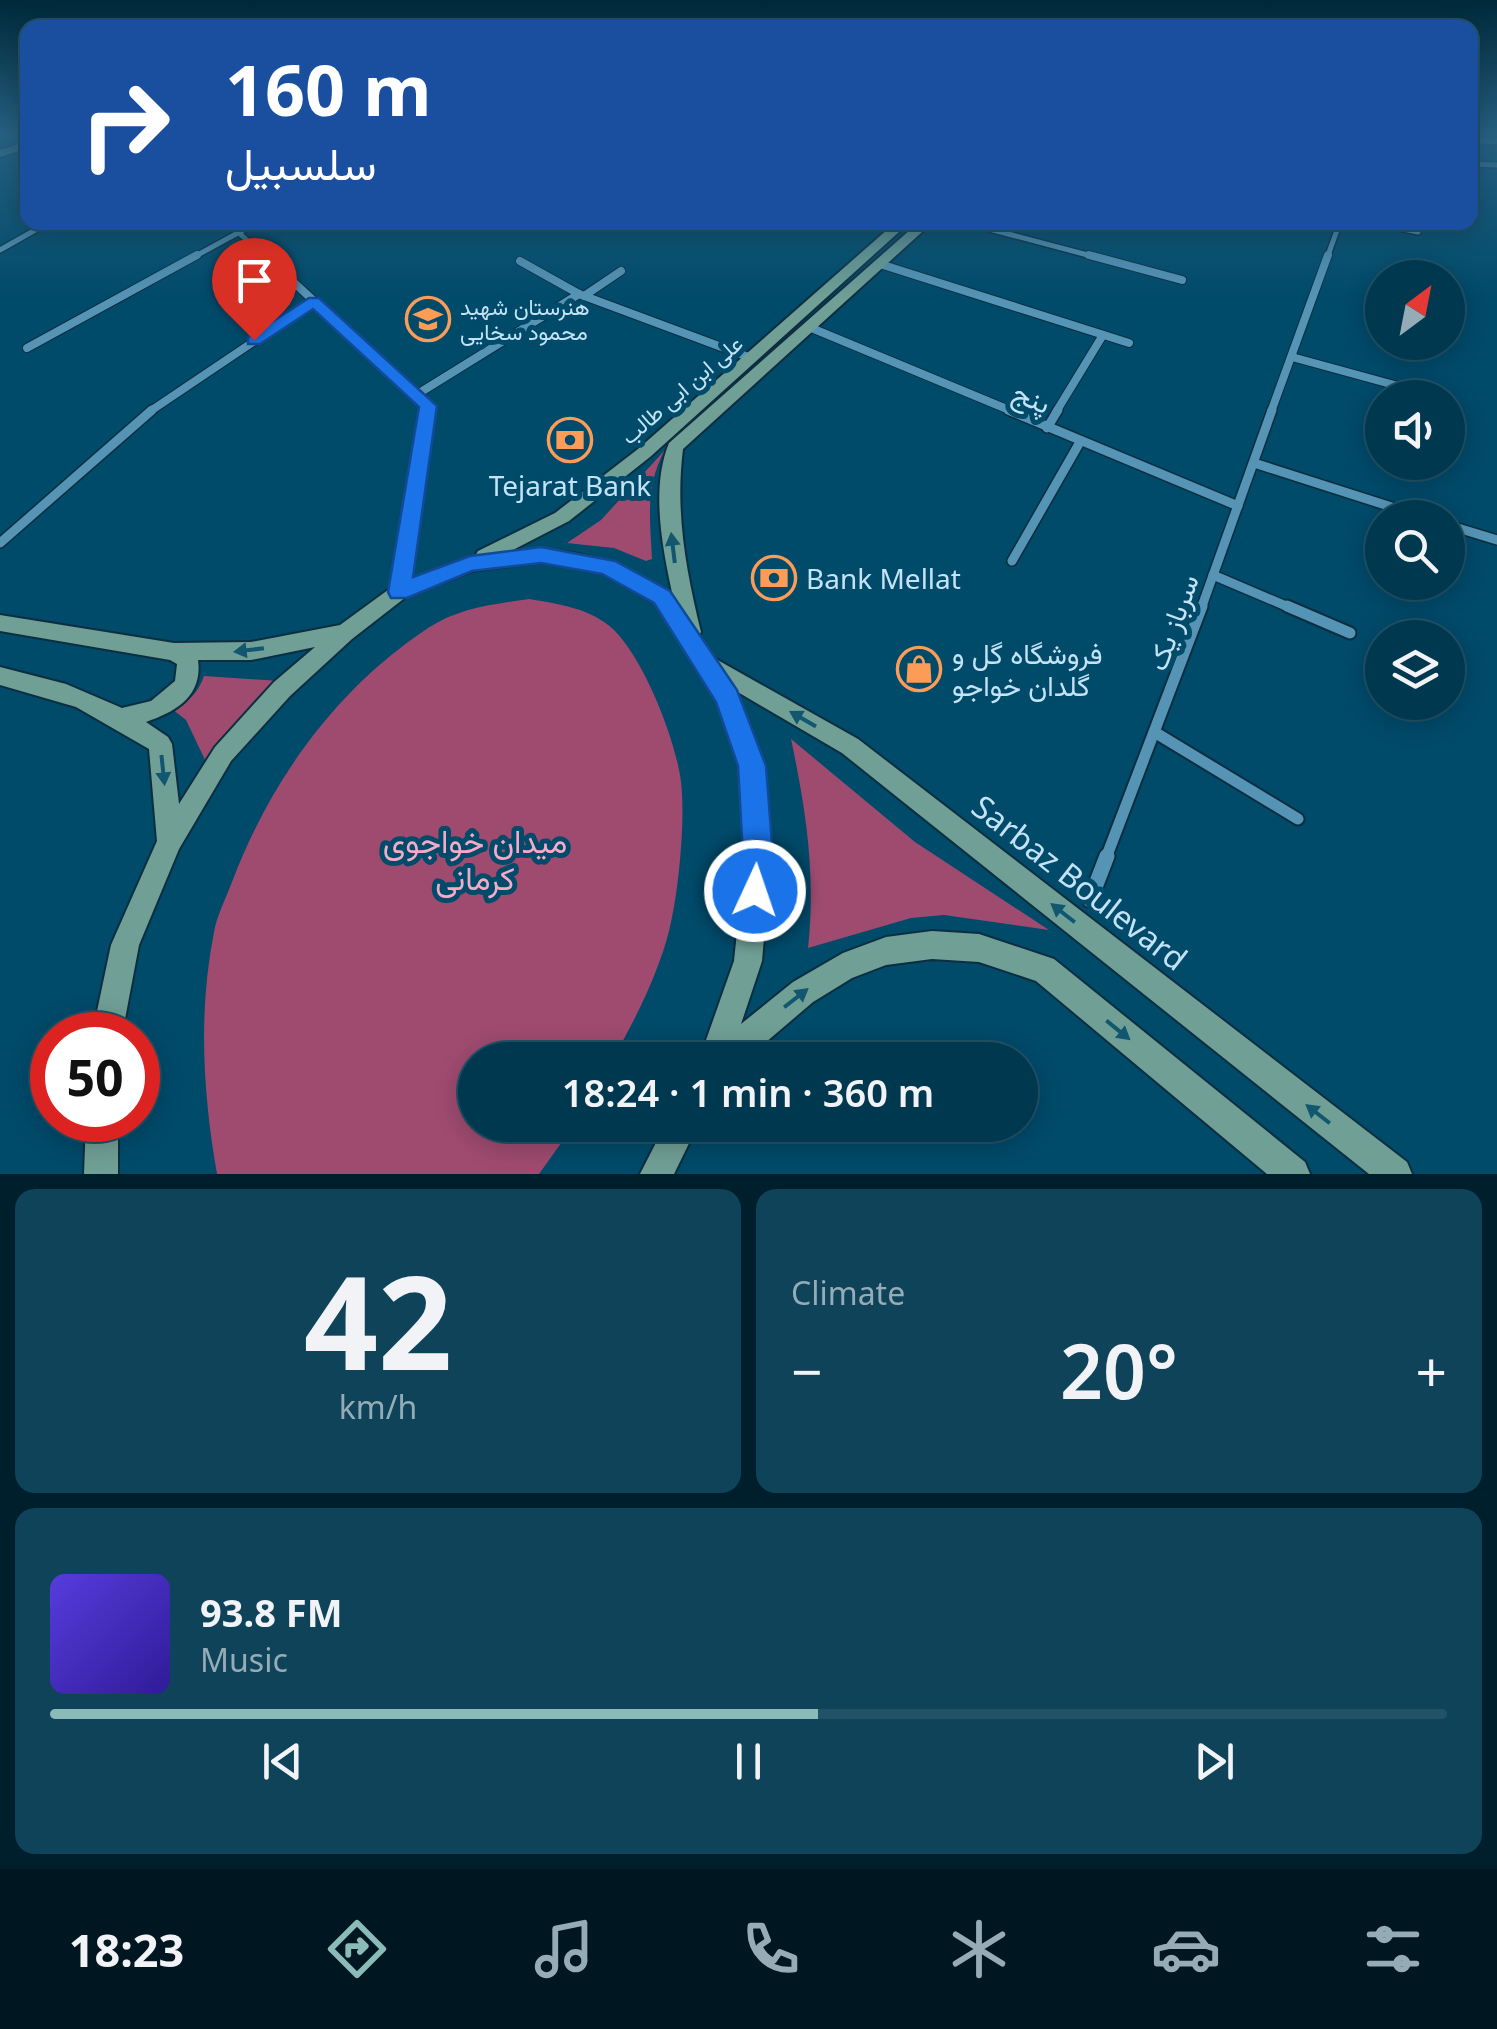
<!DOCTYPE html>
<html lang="en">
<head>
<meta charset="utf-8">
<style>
	body { margin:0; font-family:"Noto Sans",Vazirmatn,sans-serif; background:#0e435a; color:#f1f3f6; height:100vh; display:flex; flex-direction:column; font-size:38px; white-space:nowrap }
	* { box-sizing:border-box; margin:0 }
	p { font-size:32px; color:#95acb7 }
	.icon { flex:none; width:55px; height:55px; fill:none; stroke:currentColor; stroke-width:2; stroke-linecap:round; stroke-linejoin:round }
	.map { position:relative; height:1174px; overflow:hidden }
	.drawer { display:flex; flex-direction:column; gap:15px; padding:15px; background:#001f2c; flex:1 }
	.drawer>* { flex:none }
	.banner { position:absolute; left:20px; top:20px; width:1458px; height:210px; border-radius:20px; box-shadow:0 5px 25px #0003,0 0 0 2px #225267; background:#1a4fa0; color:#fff; overflow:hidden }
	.needle { width:65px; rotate:32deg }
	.buttons { position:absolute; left:1365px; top:260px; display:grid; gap:20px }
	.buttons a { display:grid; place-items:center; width:100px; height:100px; border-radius:50%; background:#003850; box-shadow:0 5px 25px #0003,0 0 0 2px #225267; font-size:50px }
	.speed { position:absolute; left:30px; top:1012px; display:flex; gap:20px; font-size:50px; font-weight:700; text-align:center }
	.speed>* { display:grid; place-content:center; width:130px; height:130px; border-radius:50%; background:#003850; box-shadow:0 5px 25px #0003,0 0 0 2px #225267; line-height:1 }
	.speed .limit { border:15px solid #d22; background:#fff; color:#111 }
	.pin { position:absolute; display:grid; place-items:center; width:85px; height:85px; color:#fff; margin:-102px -42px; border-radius:50% 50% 50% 0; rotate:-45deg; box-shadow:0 0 10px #0007 }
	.pin .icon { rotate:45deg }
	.me { position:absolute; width:110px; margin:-55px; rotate:3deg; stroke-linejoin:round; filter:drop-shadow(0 0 8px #0008) }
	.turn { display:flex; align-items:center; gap:35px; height:210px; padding:0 40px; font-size:45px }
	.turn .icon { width:130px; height:130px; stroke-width:2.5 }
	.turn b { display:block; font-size:70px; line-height:85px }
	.big { font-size:75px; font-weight:600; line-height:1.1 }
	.drawer .widget { flex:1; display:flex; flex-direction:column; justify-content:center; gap:15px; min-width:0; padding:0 35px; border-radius:20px; background:#0e435a }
	.drawer .dial { align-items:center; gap:0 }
	.dial b { font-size:130px; line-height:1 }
	.song { display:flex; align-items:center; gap:30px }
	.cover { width:120px; height:120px; border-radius:15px; background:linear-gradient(135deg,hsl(250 70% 55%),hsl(250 70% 35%)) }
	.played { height:10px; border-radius:5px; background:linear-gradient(90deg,#8bbbb9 55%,#225267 55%) }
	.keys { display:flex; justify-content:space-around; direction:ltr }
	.heat { display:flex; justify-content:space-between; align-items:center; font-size:55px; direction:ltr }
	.drawer .tiles { flex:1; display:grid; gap:15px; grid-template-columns:1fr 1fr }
	.widget:last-child { grid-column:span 2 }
	.trip { position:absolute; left:458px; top:1042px; width:580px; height:100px; border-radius:50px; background:#003850; box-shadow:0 5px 25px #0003,0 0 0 2px #225267; font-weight:600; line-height:100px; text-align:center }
	.tab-bar { display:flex; height:160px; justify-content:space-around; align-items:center; background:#001620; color:#95acb7 }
	.tab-bar .icon { width:70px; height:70px }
	.tab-bar .current { color:#8bbbb9 }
	.tab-bar b { font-size:45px; color:#f1f3f6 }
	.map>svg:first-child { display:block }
	.green { fill:#9e4b6f }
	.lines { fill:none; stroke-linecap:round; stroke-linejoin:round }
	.minor-far4-casing { stroke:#0d2e40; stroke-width:8 }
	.minor-far3-casing { stroke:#0d2e40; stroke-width:10 }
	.minor-far2-casing { stroke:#0d2e40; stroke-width:12 }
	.minor-far1-casing { stroke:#0d2e40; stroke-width:15 }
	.minor-casing { stroke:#0d2e40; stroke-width:19 }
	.secondary-casing { stroke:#0d2e40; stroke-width:4 }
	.minor-far4 { stroke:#5694b6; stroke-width:5 }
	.minor-far3 { stroke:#5694b6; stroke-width:8 }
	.minor-far2 { stroke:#5694b6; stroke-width:9 }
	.minor-far1 { stroke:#5694b6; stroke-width:11 }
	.minor { stroke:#5694b6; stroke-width:15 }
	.secondary { fill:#709f95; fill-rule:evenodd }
	.oneway { fill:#115770 }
	.route { fill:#1a73e8; stroke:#114b97; stroke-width:2.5 }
	.labels { text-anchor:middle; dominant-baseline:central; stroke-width:10; stroke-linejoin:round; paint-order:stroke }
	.far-poi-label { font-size:22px; fill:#c4e3f6; stroke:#004a6a; text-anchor:start }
	.far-street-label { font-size:22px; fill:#c4e3f6; stroke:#004a6a }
	.street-label { font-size:28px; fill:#c4e3f6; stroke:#004a6a }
	.poi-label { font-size:28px; fill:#c4e3f6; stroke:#004a6a; text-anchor:start }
	.near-park-label { font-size:32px; fill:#f5aac6; stroke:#004a6a }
	.near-street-label { font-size:32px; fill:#c4e3f6; stroke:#004a6a }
</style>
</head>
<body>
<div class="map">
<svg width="1497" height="1174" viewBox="0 0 1497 1174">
	<rect width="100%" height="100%" fill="#004a6a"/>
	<g class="green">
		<path d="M665,450c-20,36 -15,69 -13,109l-6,2 -32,-13 -47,-5 34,-23z"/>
		<path d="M529,599c29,5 62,9 85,31 30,30 59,104 66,145 7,39 -2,129 -14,167 -12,40 -33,82 -54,118h-137v65h99l-35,49h-322c-14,-80 -19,-162 -3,-242 3,-17 12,-34 18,-50 38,-101 104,-193 196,-254 30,-20 66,-24 101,-29z"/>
		<path d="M204,676l75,5 -37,37 -36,44 -20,-42 -14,-11c17,-7 26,-16 32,-33z"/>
		<path d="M791,739l124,103 134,88 -105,-15 -33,3 -103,30c8,-73 -2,-138 -17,-209z"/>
	</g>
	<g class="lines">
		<defs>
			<g id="minor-far4">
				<path d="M1470,164l27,1"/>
				<path d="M963,222l136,36"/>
				<path d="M1370,222l48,10"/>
				<path d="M237,231l29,27"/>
				<path d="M0,250l44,-25 63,1 2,-4"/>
				<path d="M192,258l66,-36"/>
				<path d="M1327,258l13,-36"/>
			</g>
			<g id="minor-far3">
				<path d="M264,255l164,151 -1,6"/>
				<path d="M1089,255l93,25"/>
				<path d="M520,261l59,33 172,64"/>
				<path d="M880,264l249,79"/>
				<path d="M584,296l37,-25"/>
				<path d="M809,327l205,85"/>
				<path d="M27,348l170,-93"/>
				<path d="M1292,357l106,29"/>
				<path d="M416,395l163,-101"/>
				<path d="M149,412l165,-111"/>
				<path d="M1056,412l47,-77"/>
				<path d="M1271,412l57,-157"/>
			</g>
			<g id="minor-far2">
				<path d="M1008,410l230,96"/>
				<path d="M1047,428l11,-18"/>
				<path d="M1254,463l172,55"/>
				<path d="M1448,525l49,15"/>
				<path d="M0,543l152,-133"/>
				<path d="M1012,561l68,-119"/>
				<path d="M1213,575l80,34"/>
				<path d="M399,592l28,-182"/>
				<path d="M1201,609l71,-199"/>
			</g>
			<g id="minor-far1">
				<path d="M1287,606l63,27"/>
				<path d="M1156,733l142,86"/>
				<path d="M1106,858l96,-252"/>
			</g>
			<path id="minor" d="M1090,900l17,-44"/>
			<g id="secondary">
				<path d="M1470,137l27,1v6l-27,-1z"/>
				<path d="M28,141v7l-28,9v-7z"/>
				<path d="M896,222h14l-260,235 -81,64 -60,31c66,-8 104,9 160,40l4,5c-10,-46 -23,-108 -4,-154l250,-221h14l-250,227c-8,63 3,122 18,183l-2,4 15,22 144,81 549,423 5,12h-43l-527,-421 -106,-62 28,75 7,90 -9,105 -21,63 52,-42 50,-29 43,-16 46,-6 47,3 75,25 251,203 5,12h-43l-231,-193 -57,-19 -47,-3 -46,6 -34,13 -39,24 -68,58h-46l35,-99 11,-105 -5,-90 -22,-65 -63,-99 -53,-29 -61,-11 -69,9 -66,26 -54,42 -62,57 -59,65 -52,88 -40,96 -17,90h-30l19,-90 46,-104 -8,-92 -73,-42 -76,-22v-18l66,17 56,24 29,-7 24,-20 2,-17 -7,-4 -170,-29v-16l174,28 77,-1 89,-17 52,-38 83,-31 3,-5 77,-38 83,-64zM315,647l-41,35 -59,65 -36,57 -7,-60 -4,-7 -22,-15c30,-10 57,-26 52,-62h53z"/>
				<path d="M86,1120h32v54h-34z"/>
				<path d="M665,1125h33l-24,49h-34z"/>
			</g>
		</defs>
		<use href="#minor-far4" class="minor-far4-casing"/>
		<use href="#minor-far3" class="minor-far3-casing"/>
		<use href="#minor-far2" class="minor-far2-casing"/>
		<use href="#minor-far1" class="minor-far1-casing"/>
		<use href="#minor" class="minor-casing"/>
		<use href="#secondary" class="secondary-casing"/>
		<use href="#minor-far4" class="minor-far4"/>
		<use href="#minor-far3" class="minor-far3"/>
		<use href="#minor-far2" class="minor-far2"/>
		<use href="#minor-far1" class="minor-far1"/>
		<use href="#minor" class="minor"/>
		<use href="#secondary" class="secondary"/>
	</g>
	<defs><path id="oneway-solid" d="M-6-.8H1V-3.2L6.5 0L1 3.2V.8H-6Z" transform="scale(2.5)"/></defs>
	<g class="oneway">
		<use href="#oneway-solid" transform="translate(673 548) rotate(-97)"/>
		<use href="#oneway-solid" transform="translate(249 650) rotate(173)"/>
		<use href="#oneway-solid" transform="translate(803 719) rotate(-150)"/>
		<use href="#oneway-solid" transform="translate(163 770) rotate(84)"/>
		<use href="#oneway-solid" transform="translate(1063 913) rotate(-142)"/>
		<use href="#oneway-solid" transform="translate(796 998) rotate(-38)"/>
		<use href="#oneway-solid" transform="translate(1118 1030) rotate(39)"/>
		<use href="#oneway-solid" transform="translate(1318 1114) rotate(-142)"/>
	</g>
	<linearGradient id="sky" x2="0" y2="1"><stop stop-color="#00293a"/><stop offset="0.45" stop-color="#266081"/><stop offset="1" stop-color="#266081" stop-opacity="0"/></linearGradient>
	<rect width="1497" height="299" fill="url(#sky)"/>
	<path class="route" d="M309,298h10l118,108 -24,171 57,-21 71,-9 74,14 55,30 67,99 29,76 7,90 -7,46 -11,4 -11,-4 -4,-11 3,-35 -5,-90 -22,-64 -62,-99 -52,-29 -61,-11 -69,8 -65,27h-16l-3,-6 31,-185 -106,-98 -53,35h-12v-7z"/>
	<defs>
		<symbol id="school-ring" viewBox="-11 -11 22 22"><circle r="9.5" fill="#004a6a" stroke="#fd9c56" stroke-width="1.5"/><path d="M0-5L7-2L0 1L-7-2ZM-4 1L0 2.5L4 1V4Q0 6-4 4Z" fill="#fd9c56"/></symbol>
		<symbol id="bank-ring" viewBox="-11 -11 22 22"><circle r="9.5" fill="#004a6a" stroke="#fd9c56" stroke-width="1.5"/><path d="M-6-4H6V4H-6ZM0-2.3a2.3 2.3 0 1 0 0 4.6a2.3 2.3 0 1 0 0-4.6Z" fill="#fd9c56"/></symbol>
		<symbol id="shop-ring" viewBox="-11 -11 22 22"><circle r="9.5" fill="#004a6a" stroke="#fd9c56" stroke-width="1.5"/><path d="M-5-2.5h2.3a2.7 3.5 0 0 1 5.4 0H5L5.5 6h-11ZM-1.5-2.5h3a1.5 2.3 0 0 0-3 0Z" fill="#fd9c56"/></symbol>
	</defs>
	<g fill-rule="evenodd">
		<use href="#school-ring" x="403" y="294" width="50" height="50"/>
		<use href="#bank-ring" x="545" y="415" width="50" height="50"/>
		<use href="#bank-ring" x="749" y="553" width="50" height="50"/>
		<use href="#shop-ring" x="894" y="644" width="50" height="50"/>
	</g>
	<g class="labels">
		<g class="far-poi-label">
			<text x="460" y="306">هنرستان شهید<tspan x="460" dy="25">محمود سخایی</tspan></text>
		</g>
		<g class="far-street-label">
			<text transform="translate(681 389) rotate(-41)">علی ابن ابی طالب</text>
		</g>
		<g class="street-label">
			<text transform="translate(1032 397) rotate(23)">پنج</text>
			<text transform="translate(1172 622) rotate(-70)">سرباز یک</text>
		</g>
		<g class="poi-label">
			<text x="570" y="485" text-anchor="middle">Tejarat Bank</text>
			<text x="806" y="578">Bank Mellat</text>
			<text x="952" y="653">فروشگاه گل و<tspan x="952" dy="32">گلدان خواجو</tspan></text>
		</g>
		<g class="near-park-label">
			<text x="475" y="840">میدان خواجوی<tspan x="475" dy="37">کرمانی</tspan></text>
		</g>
		<g class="near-street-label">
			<text transform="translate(1080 882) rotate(38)">Sarbaz Boulevard</text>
		</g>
	</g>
</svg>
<div class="buttons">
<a><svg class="needle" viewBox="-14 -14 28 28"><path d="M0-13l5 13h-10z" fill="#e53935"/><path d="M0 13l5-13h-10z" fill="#95acb7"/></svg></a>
<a><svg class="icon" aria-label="sound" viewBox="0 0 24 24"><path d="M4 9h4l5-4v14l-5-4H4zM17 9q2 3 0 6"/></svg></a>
<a><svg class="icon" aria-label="search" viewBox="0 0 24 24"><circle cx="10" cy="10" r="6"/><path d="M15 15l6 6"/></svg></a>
<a><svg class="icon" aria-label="layers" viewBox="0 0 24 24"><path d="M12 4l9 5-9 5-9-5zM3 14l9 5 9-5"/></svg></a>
</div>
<div class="speed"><div class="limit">50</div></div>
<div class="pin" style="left:254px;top:340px;background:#d93025"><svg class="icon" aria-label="arrive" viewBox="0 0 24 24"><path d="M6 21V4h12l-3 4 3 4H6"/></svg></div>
<svg class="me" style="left:755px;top:891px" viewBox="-20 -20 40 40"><circle r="17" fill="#1a73e8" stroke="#fff" stroke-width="3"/><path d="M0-11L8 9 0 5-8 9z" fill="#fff"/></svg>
<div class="trip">18:24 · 1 min · 360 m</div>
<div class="banner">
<div class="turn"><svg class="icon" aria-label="right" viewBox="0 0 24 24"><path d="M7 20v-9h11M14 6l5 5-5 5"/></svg><div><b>160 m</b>سلسبیل</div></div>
</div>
</div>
<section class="drawer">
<div class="tiles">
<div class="widget dial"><b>42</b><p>km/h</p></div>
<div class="widget"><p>Climate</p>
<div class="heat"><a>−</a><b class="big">20°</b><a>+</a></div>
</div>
<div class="widget">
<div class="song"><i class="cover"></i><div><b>93.8 FM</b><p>Music</p></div></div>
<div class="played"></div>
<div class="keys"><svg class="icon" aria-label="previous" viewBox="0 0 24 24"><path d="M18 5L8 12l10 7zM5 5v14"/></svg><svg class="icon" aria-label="pause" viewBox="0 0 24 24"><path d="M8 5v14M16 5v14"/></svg><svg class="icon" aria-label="next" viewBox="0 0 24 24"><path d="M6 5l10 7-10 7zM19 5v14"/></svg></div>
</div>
</div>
</section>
<nav class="tab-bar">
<b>18:23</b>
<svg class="icon current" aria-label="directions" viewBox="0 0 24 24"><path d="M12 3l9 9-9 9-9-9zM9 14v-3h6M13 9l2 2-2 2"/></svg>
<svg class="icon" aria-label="music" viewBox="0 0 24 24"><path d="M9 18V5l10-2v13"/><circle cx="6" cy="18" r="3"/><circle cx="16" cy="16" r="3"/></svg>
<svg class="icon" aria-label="phone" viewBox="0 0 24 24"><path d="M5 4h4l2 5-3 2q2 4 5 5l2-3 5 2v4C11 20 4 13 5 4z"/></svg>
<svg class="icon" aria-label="climate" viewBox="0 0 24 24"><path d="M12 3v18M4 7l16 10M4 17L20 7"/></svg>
<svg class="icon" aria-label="car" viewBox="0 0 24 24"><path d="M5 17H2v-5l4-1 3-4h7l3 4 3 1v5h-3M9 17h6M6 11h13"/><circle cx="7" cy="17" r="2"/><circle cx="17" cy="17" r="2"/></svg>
<svg class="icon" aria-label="filters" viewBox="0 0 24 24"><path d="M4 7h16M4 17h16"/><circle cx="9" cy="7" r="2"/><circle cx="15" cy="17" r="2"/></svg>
</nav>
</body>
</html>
